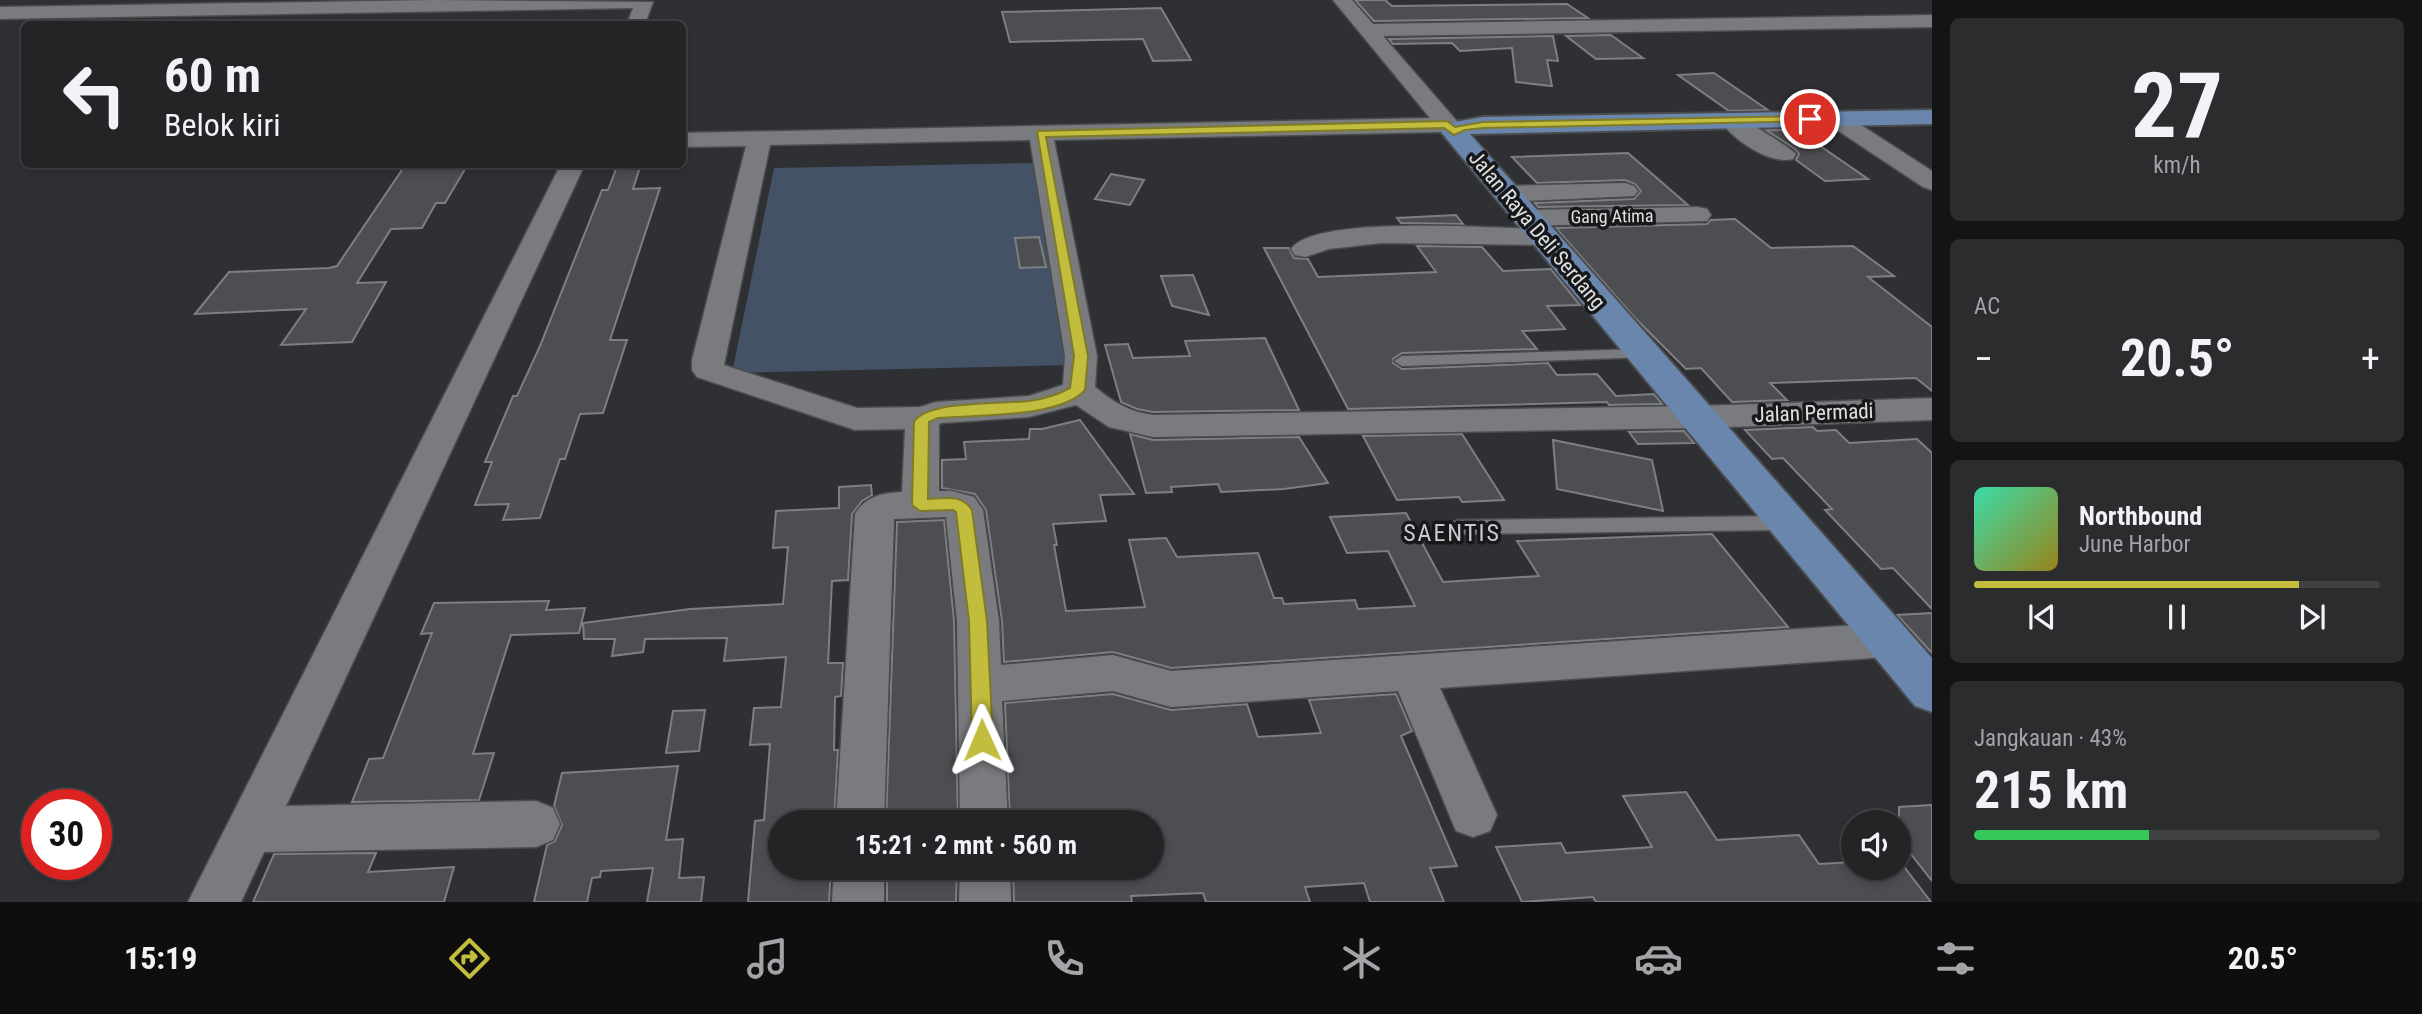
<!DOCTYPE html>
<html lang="id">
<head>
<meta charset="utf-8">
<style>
	body { margin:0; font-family:"Roboto Condensed",sans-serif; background:#2a2c2e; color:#f1f3f6; height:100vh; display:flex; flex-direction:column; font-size:26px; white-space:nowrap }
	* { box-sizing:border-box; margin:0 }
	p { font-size:23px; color:#a2a4a7 }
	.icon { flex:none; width:38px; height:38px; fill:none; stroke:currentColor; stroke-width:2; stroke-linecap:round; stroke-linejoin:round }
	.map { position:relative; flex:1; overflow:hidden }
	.panel { display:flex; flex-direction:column; gap:18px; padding:18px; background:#131415; width:490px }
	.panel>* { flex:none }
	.banner { position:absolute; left:21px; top:21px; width:665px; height:147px; border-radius:10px; box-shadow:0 4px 10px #0003,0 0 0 2px #3f4143; background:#222426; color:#f1f3f6; overflow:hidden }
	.tools { position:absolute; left:1841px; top:810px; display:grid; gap:14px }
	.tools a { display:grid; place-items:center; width:70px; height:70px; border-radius:50%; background:#222426; box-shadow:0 4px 10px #0003,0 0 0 2px #3f4143; font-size:35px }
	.speed { position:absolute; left:21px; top:789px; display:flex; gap:14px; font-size:35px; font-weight:700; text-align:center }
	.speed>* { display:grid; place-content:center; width:91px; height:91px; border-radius:50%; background:#222426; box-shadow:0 4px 10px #0003,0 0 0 2px #3f4143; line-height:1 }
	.speed .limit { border:10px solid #d22; background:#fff; color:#111 }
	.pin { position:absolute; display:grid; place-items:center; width:60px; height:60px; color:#fff; margin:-30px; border:4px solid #fff; border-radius:50%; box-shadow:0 2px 7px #0007 }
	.me { position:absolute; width:77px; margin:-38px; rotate:359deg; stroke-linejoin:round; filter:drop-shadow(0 0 5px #0008) }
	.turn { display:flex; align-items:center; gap:24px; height:147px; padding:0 28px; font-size:32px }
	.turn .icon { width:91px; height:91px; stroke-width:2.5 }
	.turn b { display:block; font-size:49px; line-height:60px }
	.big { font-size:52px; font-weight:700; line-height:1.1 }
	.panel .widget { flex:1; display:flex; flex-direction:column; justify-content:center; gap:10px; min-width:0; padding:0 24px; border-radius:10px; background:#2a2c2e }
	.panel .dial { align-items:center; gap:0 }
	.dial b { font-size:91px; line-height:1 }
	.song { display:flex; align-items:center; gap:21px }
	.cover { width:84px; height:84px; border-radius:10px; background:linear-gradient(135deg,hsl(160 70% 55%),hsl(50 70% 35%)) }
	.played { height:7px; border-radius:4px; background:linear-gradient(90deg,#c3bd3e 80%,#3f4143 80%) }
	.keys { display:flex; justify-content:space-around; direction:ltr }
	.heat { display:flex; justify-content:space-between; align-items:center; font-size:38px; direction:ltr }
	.charge { height:10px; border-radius:5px; background:linear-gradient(90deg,#34c759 43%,#3f4143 0) }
	.trip { position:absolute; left:768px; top:810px; width:396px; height:70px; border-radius:35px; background:#222426; box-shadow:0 4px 10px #0003,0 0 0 2px #3f4143; font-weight:700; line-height:70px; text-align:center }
	.dock { display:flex; height:112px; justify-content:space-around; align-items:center; background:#0e0e0f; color:#a2a4a7 }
	.dock .icon { width:49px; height:49px }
	.dock .on { color:#c3bd3e }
	.dock b { font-size:32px; color:#f1f3f6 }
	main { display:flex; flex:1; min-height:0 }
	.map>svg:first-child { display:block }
	.green { fill:#445265 }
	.building { fill:#4c4e51; stroke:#7d7f82; stroke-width:2 }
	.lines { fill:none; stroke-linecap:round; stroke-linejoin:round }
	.service-casing { stroke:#4a4c4e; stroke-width:3 }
	.minor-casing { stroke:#4a4c4e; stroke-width:3 }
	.primary-casing { stroke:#4a4c4e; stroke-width:4 }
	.service { fill:#797b7e; fill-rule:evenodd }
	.minor { fill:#797b7e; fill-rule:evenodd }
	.primary { fill:#6a86ac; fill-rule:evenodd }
	.route { fill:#c3bd3e; stroke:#7f7b28; stroke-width:2 }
	.labels { text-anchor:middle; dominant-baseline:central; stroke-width:7; stroke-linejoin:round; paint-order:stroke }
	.far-street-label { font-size:18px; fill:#dfe0e2; stroke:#171819 }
	.street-label { font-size:21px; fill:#dfe0e2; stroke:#171819 }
	.quarter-label { font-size:24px; letter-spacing:2px; fill:#c8cace; stroke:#171819 }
</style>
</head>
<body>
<main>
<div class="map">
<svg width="1932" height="902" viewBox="0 0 1932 902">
	<rect width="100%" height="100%" fill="#2e3033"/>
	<path class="green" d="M1033,163l37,202 -338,8 42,-205z"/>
	<g class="building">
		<path d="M1355,0h30l7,6 175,-2 21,14 -214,3z"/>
		<path d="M1161,8l30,52 -38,1 -10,-22 -133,3 -8,-30z"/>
		<path d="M1611,35l32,23 -47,1 -30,-23z"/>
		<path d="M1553,36l5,25 -11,-1 5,26 -36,-4 -4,-34 -52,3 -8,-8 -59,1 -4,-5z"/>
		<path d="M1714,73l54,37 -39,1 -51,-36z"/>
		<path d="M1766,130h31l71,49 -43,2 -29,-21 3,-6 -4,-5z"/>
		<path d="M1628,153l60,52 -150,2 -3,-4 99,-4 7,-8 -6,-7 -10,-4 -88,3 -25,-26z"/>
		<path d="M406,164h62l-23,39h-9l-14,25 -31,1 -34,54 29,-1 -34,60 -71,3 25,-36 -111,5 34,-42 100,-4 8,-2z"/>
		<path d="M618,164h23l-8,25 27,-1 -50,152h17l-24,73 -23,1 -15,45h-5l-20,59 -37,2 6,-16 -34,1 17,-43h-7l28,-66h4l23,-50 62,-156h6z"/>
		<path d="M1111,174l33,6 -14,25 -35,-6z"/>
		<path d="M1456,215l7,9 -62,-1 -4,-5z"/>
		<path d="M1735,219l36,29 82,-2 41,30 -26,1 64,50v64l-16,-13 -146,5 17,17 -55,2 -31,-34 -15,1 -52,-52 -78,-89 151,-4 4,-4z"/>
		<path d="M1039,237l7,30 -26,1 -5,-30z"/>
		<path d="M1417,246l65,1 21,24 48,-2 29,36 -33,1 18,23 -43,2 15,18 -135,4 -9,6v4l9,6 146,-6 9,12 40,-1 19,22 38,-2 8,10 -53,1 -2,-3 -259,7 -84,-161h25l5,10 14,1 10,18 118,-5z"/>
		<path d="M1193,275l16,40 -37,-9 -11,-30z"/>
		<path d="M1265,338l34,72 -146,2 -16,-3 -16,-7 -16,-57 23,-1 5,14 57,-2 -5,-15z"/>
		<path d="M1080,420l54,74 -34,1 6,26 -53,3 4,21h-3l12,66 79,-4 -16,-67 37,-2 11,19 81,-4 16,45h8l2,6 71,-4 3,9 57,-3 -27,-55 -41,2 -17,-36 76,-4 37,69 96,-6 -22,-35 195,-7 76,93 -617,41 -58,-16 -109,10 -2,-41 -16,-111 -11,-16 -33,-6v-28l24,-1 -2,-17 65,-3 1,-10h12z"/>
		<path d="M1813,427l4,4 19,-1 13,13 68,-4 15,14v156l-39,-41 -12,1 -56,-59 7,-1 -49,-51 -11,1 -27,-29z"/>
		<path d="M1684,431l10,12 -56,1 -9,-12z"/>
		<path d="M1130,434l23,6 146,-3 29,46 -44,6 -63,3 -3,-8 -47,3 1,5 -26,1z"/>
		<path d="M1462,434l42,66 -42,2 -3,-5 -62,3 -34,-64z"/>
		<path d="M1553,440l99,20 11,51 -106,-22z"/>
		<path d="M871,485l1,10 -10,6 -10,13 -4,66 -16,1 -4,82h15l-2,33 -6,1 -1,53h4l-4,72h-54v46h51l-2,34h-81l7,-81 9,-1 6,-76 -20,1 4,-37 27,-1 5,-50 -62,4 3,-23 -82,1 -2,13 -31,4 3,-17h-31l-1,-16 107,-14 93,-5 5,-57 -15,1 3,-37 63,-3v-21z"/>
		<path d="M944,520l10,101 4,201h-72l11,-300z"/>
		<path d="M549,601l-3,9 39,-2 -6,25 -68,2 -38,119 21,-1 -15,47 -127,2 17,-43 14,-1 49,-125 -11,1 13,-31z"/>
		<path d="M1932,613v40l-35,-38z"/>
		<path d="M1113,694l58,16 76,-6 11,33 63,-4 -12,-33 87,-6 16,37 -11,5 56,130 -27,2 14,34h-74l-6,-19 -59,4 5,15h-104l-3,-9 -72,3 1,6h-118l-1,-34h139v-51l-142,5 -5,-119z"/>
		<path d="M705,710l-6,41 -33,2 7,-42z"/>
		<path d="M678,766l-12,74 17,-1 -4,39 25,-1 -3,25h-54l6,-34 -52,3 -1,6 -8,1 -5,24h-53l13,-57 8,-4 7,-16 -8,-19 8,-33z"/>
		<path d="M1686,792l31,48 82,-5 20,29 34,-2v6h52l26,34h-335l-3,-5 -71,5 -26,-55 65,-4 5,10 86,-6 -29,-51z"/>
		<path d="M1932,805v76l-33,-42v-32z"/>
		<path d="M376,853l-8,19 86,-5 -10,35h-191l21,-48z"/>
		<path d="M887,868h70l-1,34h-69z"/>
	</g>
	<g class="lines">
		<defs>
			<g id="service">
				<path d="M1642,349l8,5 -2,3 -246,9 -8,-5 8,-5z"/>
				<path d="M1789,516l7,2 2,5 -2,5 -7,2 -330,4 -7,-2 -2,-5 2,-5 7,-2z"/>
			</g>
			<g id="minor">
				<path d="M434,0l219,2 -8,22h-18l6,-16 -633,11v-12z"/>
				<path d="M1333,0h19l21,24 559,-9v12l-549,9 79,91 4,5 -4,5c-9,2 -14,2 -20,-5l-388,8 43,216 -2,31c18,15 34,25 58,28l543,-9 236,-8v22l-236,8 -543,9 -44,-10 -33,-22 -47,12 -87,6 -3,1v67h13l22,6 9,13 16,111 2,44 112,-10 58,16 716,-48 15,5 6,12 -6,12 -15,5 -447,31 57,127 -7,16 -17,6 -17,-6 -58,-140 -227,16 -58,-16 -111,10 6,121h-48l-3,-201 -11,-104 -52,2 -10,303h-48l19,-308c11,-18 27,-21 47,-22l3,-63 -50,1 -158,-53 -5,-7v-10l54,-214 -64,1v-14l748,-15zM1030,140l35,216 -2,29 -34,11 -93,6 -16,5 -63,1 -133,-43 46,-220z"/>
				<path d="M1836,112l8,2 88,57v19l-9,-3 -95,-63 -3,-5 3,-5z"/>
				<path d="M1731,113c5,1 63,37 65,41l-3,5c-24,6 -61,-20 -73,-39l3,-5z"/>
				<path d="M561,164h24l-299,642 250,-5 17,7 7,16 -7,16 -17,7 -272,5 -23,50h-53z"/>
				<path d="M1625,183l9,3 4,5 -4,5 -129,6 -9,-3 -4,-5 4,-5 9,-3z"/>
				<path d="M1698,207l9,2 4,6 -4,6 -182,5 -9,-2 -4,-6 4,-6 9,-2z"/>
				<path d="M1455,226l87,3 10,2 4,6 -4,6 -10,2 -161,-2 -52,6 -24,8 -10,-2 -4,-6c19,-27 131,-23 164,-23z"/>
				<path d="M834,868h50v34h-52z"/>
				<path d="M960,868h50l1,34h-52z"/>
			</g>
			<path id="primary" d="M1932,110v14l-462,10 462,524v54l-17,-6 -474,-574 13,-10 29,-5z"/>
		</defs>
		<use href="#service" class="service-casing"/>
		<use href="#minor" class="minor-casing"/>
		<use href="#primary" class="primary-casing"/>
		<use href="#service" class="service"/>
		<use href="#minor" class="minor"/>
		<use href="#primary" class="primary"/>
	</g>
	<path class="route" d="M1810,116l3,1v4l-330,7 -18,2 -11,5 -10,-7 -398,9 42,219 -3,34c-24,28 -111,25 -147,28l-9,4 -1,77c18,-1 34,-5 44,11l15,111 6,119 -3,6 -8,3 -7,-3 -3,-6 -3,-119 -13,-109 -3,-2 -33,1 -8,-6 2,-83c13,-22 89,-18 115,-21 15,-2 28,-6 41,-13l4,-32 -37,-225 410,-10 8,6 28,-5z"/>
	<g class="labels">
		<g class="far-street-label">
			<text transform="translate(1612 216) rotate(-1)">Gang Atima</text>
		</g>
		<g class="street-label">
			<text transform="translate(1537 230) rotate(50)">Jalan Raya Deli Serdang</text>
			<text transform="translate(1814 413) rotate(-2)">Jalan Permadi</text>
		</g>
		<g class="quarter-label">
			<text x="1452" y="533">SAENTIS</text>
		</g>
	</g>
</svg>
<div class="tools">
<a><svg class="icon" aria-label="sound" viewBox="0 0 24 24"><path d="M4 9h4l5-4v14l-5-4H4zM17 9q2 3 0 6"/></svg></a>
</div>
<div class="speed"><div class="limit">30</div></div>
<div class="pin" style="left:1810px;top:119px;background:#d93025"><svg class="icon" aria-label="arrive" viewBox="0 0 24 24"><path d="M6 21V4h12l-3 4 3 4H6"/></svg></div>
<svg class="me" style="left:982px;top:740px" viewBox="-20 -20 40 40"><path d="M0-17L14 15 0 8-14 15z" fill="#c3bd3e" stroke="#fff" stroke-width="4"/></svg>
<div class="trip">15:21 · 2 mnt · 560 m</div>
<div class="banner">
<div class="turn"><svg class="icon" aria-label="left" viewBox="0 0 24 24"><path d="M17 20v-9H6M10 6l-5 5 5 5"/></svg><div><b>60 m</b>Belok kiri</div></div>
</div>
</div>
<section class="panel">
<div class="widget dial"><b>27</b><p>km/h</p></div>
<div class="widget"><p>AC</p>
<div class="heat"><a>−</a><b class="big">20.5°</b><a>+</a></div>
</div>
<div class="widget">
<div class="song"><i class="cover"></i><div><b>Northbound</b><p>June Harbor</p></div></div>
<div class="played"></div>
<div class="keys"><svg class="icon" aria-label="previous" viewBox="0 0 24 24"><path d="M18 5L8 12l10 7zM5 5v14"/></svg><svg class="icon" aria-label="pause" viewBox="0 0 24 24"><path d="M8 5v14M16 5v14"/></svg><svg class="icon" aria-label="next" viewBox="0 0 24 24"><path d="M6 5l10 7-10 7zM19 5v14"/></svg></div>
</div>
<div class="widget"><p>Jangkauan · 43%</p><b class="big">215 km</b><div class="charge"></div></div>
</section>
</main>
<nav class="dock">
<b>15:19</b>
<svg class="icon on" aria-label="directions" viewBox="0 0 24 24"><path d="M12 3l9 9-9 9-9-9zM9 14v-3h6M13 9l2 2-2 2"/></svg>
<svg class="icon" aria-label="music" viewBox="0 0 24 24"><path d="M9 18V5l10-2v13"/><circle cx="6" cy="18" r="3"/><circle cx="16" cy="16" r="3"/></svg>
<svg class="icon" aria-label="phone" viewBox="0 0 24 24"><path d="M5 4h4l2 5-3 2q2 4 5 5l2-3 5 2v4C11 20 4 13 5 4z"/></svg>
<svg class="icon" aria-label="climate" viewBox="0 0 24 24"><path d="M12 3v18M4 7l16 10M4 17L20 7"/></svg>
<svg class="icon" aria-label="car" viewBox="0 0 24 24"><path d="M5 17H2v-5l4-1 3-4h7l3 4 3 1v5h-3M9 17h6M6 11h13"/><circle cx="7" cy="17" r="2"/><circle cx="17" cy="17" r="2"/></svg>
<svg class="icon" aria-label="filters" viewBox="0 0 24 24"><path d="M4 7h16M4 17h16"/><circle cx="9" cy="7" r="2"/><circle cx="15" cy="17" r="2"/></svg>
<b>20.5°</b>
</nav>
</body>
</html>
